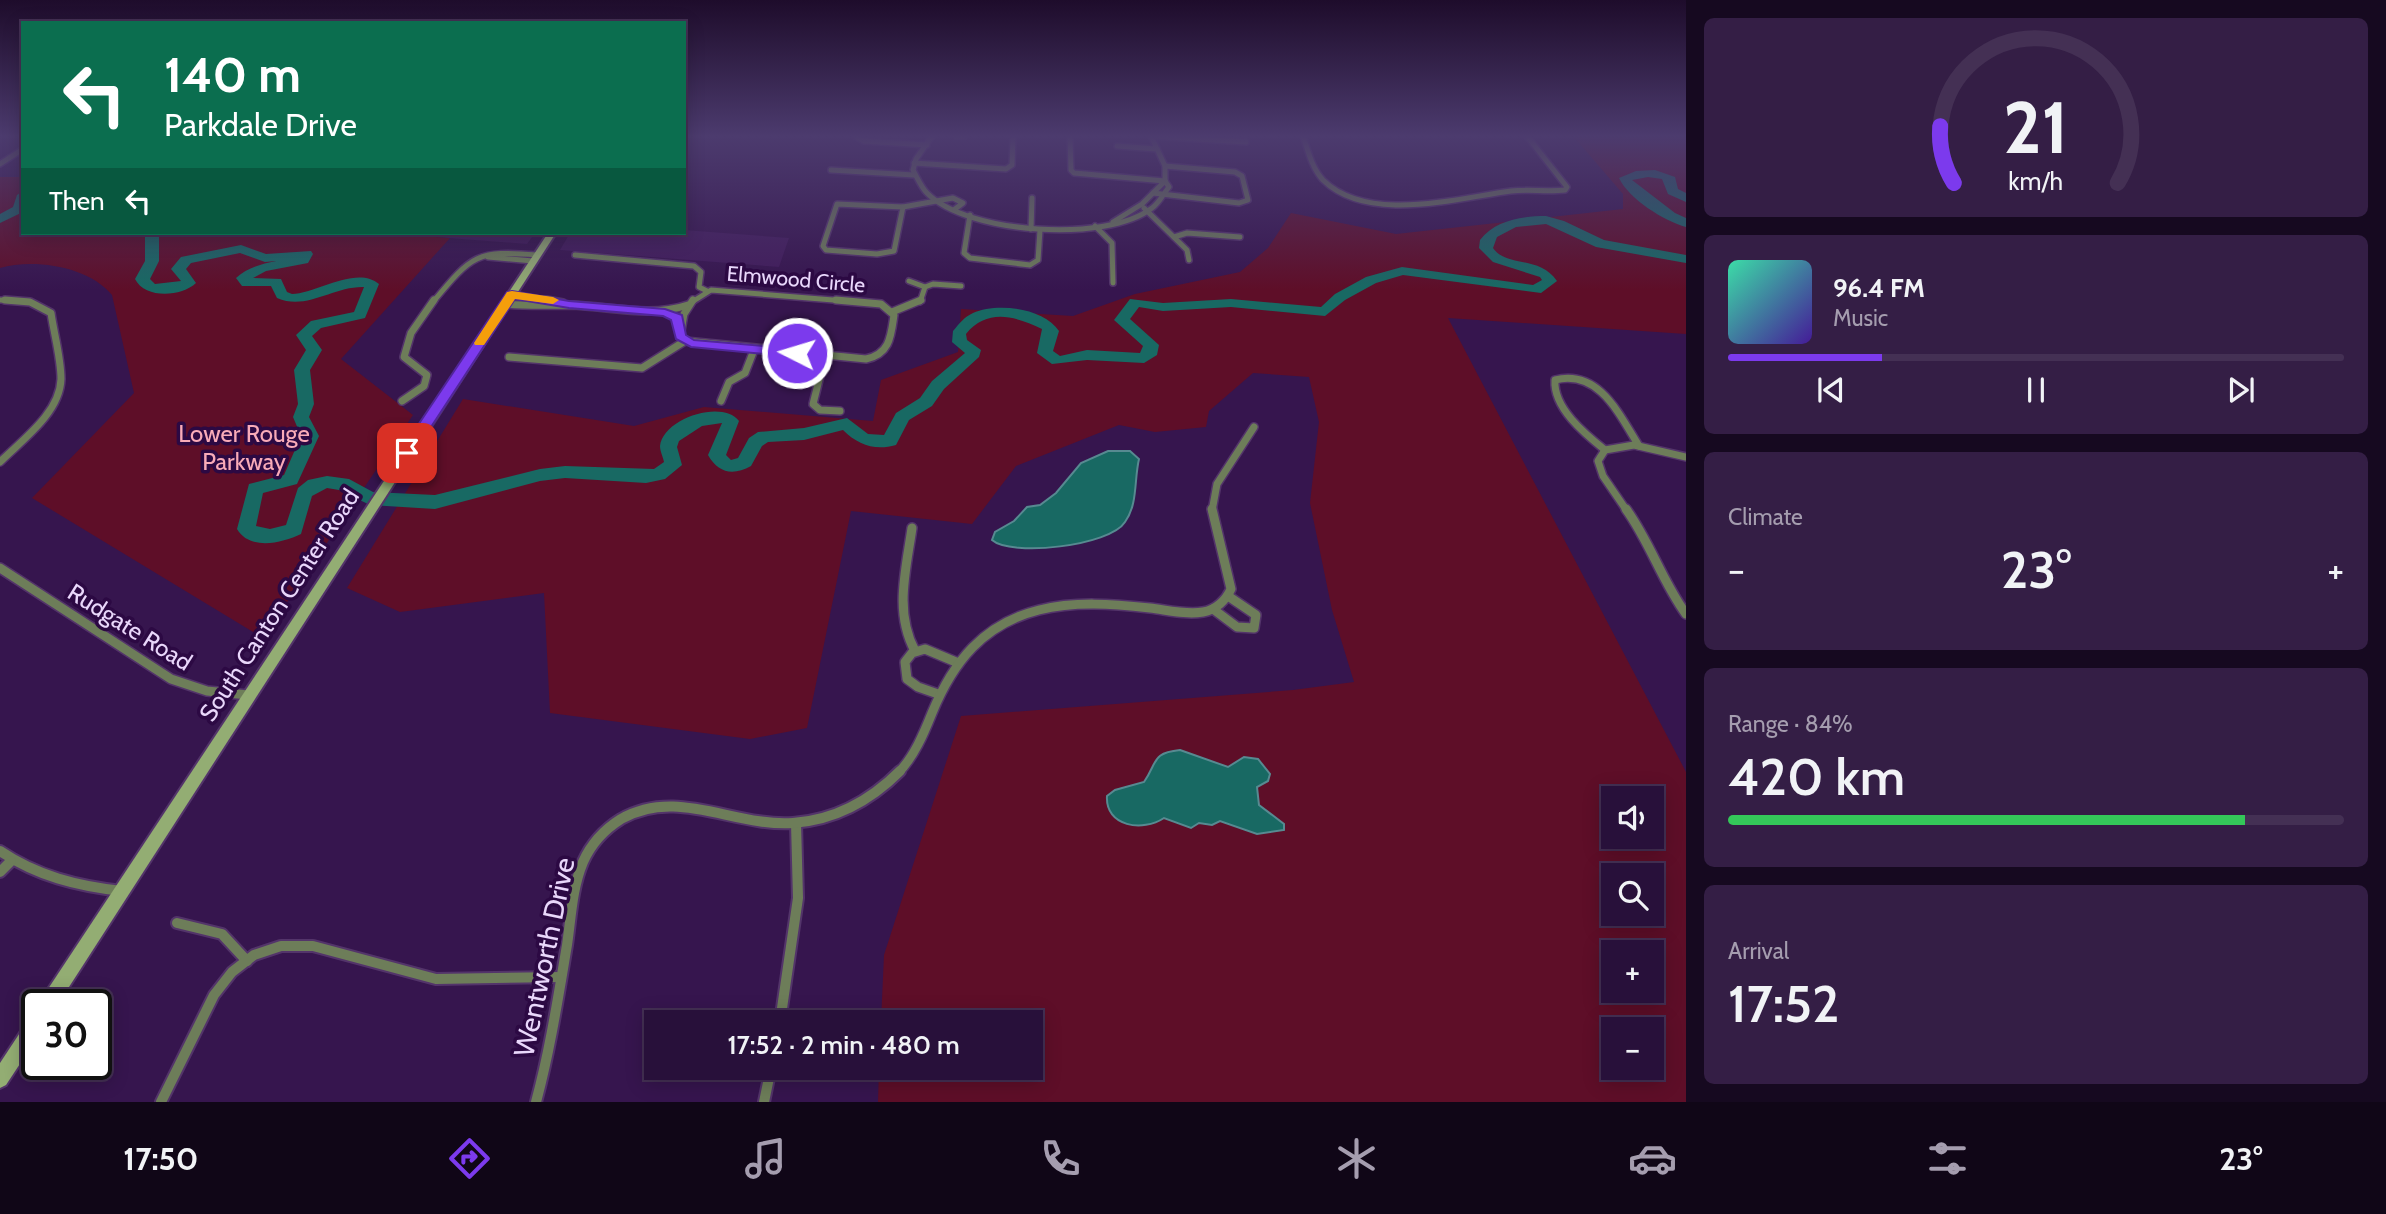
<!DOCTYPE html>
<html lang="en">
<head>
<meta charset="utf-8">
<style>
	body { margin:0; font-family:Cabin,sans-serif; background:#341e45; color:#f1f3f6; height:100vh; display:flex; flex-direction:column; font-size:26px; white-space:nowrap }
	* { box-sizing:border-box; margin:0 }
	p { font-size:23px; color:#a59daf }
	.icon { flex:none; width:38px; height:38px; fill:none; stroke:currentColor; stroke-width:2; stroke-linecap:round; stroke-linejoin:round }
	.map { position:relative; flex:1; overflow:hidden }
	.drawer { display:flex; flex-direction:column; gap:18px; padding:18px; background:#160920; width:700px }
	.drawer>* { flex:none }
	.hud { position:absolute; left:21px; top:21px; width:665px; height:214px; border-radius:0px; box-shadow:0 4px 18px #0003,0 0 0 2px #443054; background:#0b6e4f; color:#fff; overflow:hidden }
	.buttons { position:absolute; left:1601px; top:786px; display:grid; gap:14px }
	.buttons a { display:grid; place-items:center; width:63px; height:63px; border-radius:0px; background:#28103a; box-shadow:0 4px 18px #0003,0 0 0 2px #443054; font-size:35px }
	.speed { position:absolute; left:21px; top:989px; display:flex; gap:14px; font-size:35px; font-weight:700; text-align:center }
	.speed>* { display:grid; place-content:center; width:91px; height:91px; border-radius:50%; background:#28103a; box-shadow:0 4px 18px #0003,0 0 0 2px #443054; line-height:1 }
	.speed .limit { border:4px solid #111; border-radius:10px; background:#fff; color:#111 }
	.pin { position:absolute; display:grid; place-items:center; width:60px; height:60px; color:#fff; margin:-30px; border-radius:14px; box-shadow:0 4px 10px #0006 }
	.me { position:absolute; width:77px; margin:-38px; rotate:275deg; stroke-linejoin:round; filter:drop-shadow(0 0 5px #0008) }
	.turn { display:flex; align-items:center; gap:24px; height:147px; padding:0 28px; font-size:32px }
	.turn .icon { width:91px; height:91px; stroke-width:2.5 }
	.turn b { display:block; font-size:49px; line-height:60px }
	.then { display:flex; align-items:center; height:66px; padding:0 28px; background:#0003; gap:14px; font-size:26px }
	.big { font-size:52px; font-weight:600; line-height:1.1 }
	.drawer .tile { flex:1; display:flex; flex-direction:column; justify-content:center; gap:10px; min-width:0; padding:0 24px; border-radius:10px; background:#341e45 }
	.drawer .dial { align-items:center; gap:0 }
	.dial svg { height:182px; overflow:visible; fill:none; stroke:#443054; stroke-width:7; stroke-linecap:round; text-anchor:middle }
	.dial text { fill:#f1f3f6; stroke:none }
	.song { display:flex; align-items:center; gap:21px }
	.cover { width:84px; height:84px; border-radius:10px; background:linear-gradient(135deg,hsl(160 70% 55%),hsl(260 70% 35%)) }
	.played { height:7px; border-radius:4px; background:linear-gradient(90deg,#7c3aed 25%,#443054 25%) }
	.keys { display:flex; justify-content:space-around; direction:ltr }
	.heat { display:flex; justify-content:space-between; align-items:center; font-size:38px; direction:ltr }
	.charge { height:10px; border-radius:5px; background:linear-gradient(90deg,#34c759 84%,#443054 0) }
	.trip { position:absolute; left:644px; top:1010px; width:399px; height:70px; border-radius:0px; background:#28103a; box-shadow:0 4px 18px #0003,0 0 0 2px #443054; font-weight:600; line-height:70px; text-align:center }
	.menu { display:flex; height:112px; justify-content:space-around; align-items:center; background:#100617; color:#a59daf }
	.menu .icon { width:49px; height:49px }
	.menu .active { color:#7c3aed }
	.menu b { font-size:32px; color:#f1f3f6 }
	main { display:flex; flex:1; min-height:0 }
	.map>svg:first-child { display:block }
	.built { fill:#411c5b }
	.green { fill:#5e0e28; fill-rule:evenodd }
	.water { fill:#186963; stroke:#578a91; stroke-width:2 }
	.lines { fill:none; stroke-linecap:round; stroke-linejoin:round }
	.river { fill:#186963; fill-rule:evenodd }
	.street-far3-casing { stroke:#53346a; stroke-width:8 }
	.street-far2-casing { stroke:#53346a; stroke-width:10 }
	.street-far1-casing { stroke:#53346a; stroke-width:12 }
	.street-casing { stroke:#53346a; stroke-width:14 }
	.secondary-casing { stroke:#53346a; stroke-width:4 }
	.street-far3 { stroke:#6d7d59; stroke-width:5 }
	.street-far2 { stroke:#6d7d59; stroke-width:7 }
	.street-far1 { stroke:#6d7d59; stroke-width:9 }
	.street { stroke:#6d7d59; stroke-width:10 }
	.secondary { fill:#93ad73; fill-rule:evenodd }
	.route { fill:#7c3aed; stroke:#51269a; stroke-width:2 }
	.slow { fill:#f59e0b }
	.labels { text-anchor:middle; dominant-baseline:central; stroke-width:7; stroke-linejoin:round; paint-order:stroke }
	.far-street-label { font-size:21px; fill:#e9d7fb; stroke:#2c0943 }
	.park-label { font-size:24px; fill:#f9abb8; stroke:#2c0943 }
	.street-label { font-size:24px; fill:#e9d7fb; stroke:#2c0943 }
	.near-street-label { font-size:28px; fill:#e9d7fb; stroke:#2c0943 }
</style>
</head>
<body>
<main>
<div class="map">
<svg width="1686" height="1102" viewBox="0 0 1686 1102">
	<rect width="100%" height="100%" fill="#36154e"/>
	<g class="built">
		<path d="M684,230l105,8 -10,29 -219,-17 10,-17h114z"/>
		<path d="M383,233h152l-8,11z"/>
	</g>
	<g class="green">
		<path d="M1573,136h113v198l-238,-16 238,454v330h-808l1,-34h152v-46h-150l3,-67 77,-239 332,-26 61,-8 -22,-72 -22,-107 9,-81 -10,-45 -56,-4 -44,38 -3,16 -51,5 -36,-7 -103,41 -44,58 -121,-13 -44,217 -57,11 -200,-26 -6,-120 -144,19 -53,-24 116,-189 171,27 70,-19 169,14 8,-41 77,-28 3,-43 112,7 62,-22 105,-22 28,-24 23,-35 105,21 227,-25v-15zM1614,798h38v38h-38zM1614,875h38v39h-38zM1614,952h38v38h-38zM1614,1029h38v39h-38z"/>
		<path d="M0,177h23v56h360l67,5 -109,121 72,56 -150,223 -231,-140 102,-105 -22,-98c-23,-29 -79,-37 -112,-27z"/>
	</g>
	<g class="water">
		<path d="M1108,451h22l9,8c-5,21 -1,45 -14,63 -15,24 -114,35 -133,18l3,-8 19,-11 13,-14 13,-2 16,-12 25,-30z"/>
		<path d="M1180,750l48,17 16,-10 14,2 12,15 -2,7 -11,6 2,18 25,19v6l-27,4 -37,-13 -8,4 -13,-2 -8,5 -27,-10c-21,14 -59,9 -57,-22l8,-6 29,-8c14,-20 7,-29 36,-32z"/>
	</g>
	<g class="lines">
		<g class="river">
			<path d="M1655,170l20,7 3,12 8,4v9l-18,-8 -6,-15 -14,-2 -16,3 43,33 11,5v9c-22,-6 -57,-28 -67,-49l17,-7z"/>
			<path d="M23,191v21l-23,11v-9l13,-7 4,-12z"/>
			<path d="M1546,216l18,5 40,19 82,15v8l-90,-16 -50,-23 -30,3 -19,10 -4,11c14,20 46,7 64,33l-16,12 -138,-18 -27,8 -31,17 -20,16 -94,-9 -68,4 -24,-4 -9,12 29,26 -2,10 -13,8 -57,-3 -35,4 -15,-11 5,-24c-27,-13 -55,-21 -76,5l1,6 14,10 -2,7 -35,32 -12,17 -23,14 -13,25c-21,6 -38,0 -53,-15l-39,10 -36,2 -6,4 -11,20c-18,10 -33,7 -43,-11l14,-32 -20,3 -23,15 -2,6 5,18 -17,14 -19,4 -81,-5 -25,3 -105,28 -65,-4 -31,-15 -12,-2 -15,8 -11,38c-19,9 -51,17 -64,-5l12,-45 35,-9 17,-39 -8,-19 5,-13 -4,-34 12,-20 -10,-15 15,-14 43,-9 10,-25c-31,-1 -57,24 -87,11l-6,-12h-29l-6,-8c11,-10 25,-14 40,-17l-11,1 -25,-9 -49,10 -5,6 10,14c-15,14 -51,16 -61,-4l10,-18v-28h14v28l-9,18 5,5 26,-3 -10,-12 10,-12 60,-12 25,9 45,-3 2,3 -5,9 -42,8 -13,7 28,1 6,13 5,2c25,-1 65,-29 87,-10l-14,34 -44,10 -9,8 10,14 -12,20 4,34 -5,13 10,19 -22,48 -34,9 -7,33 14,3 16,-4 12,-37 10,-8 19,-4 22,3 24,13 62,3 105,-26 25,-3 89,3 10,-7c-1,-5 -4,-11 -4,-16 3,-28 63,-47 79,-25l-13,34 5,5 7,-2 11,-20 9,-6 46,-4 43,-10 21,16 16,1 12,-22 24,-15 12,-17 33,-28 -13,-11 1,-11c6,-7 11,-14 20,-18 24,-11 71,-5 86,18l-6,20 7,5 27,-6 53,3 3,-7 -29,-26 16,-21 33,4 68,-4 90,8 14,-13 31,-17 36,-10 131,18 9,-5 -2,-3 -47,-15 -14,-14 1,-8c15,-20 42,-24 66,-24z"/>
		</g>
		<defs>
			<g id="street-far3">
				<path d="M855,136l9,5 63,4"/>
				<path d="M932,136l-16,23 -3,11c4,7 8,17 14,23 40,41 180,50 225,15 7,-5 12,-15 17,-21l-4,-6"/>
				<path d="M956,136h8"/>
				<path d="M1070,136l1,34 3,3 91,8"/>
				<path d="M1152,136l94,6"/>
				<path d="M1303,136c5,15 9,32 20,44 45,44 134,18 188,11 18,-2 36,1 54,-1l2,-3 -40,-51"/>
				<path d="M1117,146l40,3"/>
				<path d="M914,163l92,6 6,-4 1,-29"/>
				<path d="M0,164l23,-15"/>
				<path d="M831,170l83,5"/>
				<path d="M1153,193l86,10 9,-3 -6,-24 -7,-4 -70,-6"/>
				<path d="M837,204l66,3 -9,44 -17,3 -51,-4 -3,-4z"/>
				<path d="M903,207l50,-9 10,5 -8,6"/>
				<path d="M1144,208l43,42 2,10"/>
				<path d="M970,215l-6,38 6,5 60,7 8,-5 2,-30"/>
				<path d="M1113,222l29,-18 23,-23v-15l-14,-30"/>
				<path d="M1095,226l17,17 1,40"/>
				<path d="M1031,229l1,-31"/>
				<path d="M1174,237l13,-4 53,4"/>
				<path d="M575,255l119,11 7,6 -2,15 8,4"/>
				<path d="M488,257l45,4"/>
				<path d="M909,281l16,6 8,-3 28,2"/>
				<path d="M512,295l45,7"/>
				<path d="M0,300l30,2"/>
				<path d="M433,302c39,-47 43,-52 104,-47"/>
				<path d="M692,302l19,-12 147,12"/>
				<path d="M920,302l5,-15"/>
			</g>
			<g id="street-far2">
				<path d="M546,300l17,3"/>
				<path d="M693,300l-9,14 -4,23 5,4 181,18c24,-5 25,-23 28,-44l-13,-11 -45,-4"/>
				<path d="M505,304c22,2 43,1 65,1 40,1 79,13 118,0"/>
				<path d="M892,312l29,-12"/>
				<path d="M825,356l-12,48 7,6 20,1"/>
				<path d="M509,357l133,11 43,-27"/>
				<path d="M402,401l22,-15 3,-11 -23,-18 7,-24 23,-33"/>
				<path d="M721,401l8,-19 16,-9 9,-23"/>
				<path d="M1605,450c-20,-16 -52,-42 -50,-70 44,-11 64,34 84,66"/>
				<path d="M0,462c22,-22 60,-49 61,-83 0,-21 -7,-45 -10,-66l-21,-11 -25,-2"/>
				<path d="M1212,511l5,-27 37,-57"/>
				<path d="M1627,511l-24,-35 -5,-15 7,-11 29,-5 52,12"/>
			</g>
			<g id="street-far1">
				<path d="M1626,509c24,33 36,72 60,105"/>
				<path d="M912,528c-6,42 -18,84 3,123"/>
				<path d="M0,568l171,111 36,12 41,4"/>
				<path d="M1213,609l24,18 17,1 2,-13 -28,-19"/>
				<path d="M938,694l-20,-7 -11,-8 -2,-17 7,-9 13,-4 31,13"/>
				<path d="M898,773c16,-16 26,-40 34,-60 21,-51 51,-89 107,-103 36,-9 74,-6 111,-2 17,2 36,7 53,4 13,-2 23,-12 28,-23l-19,-80"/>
			</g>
			<g id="street">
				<path d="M0,851c37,25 77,35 122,40"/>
				<path d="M0,872l11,-11"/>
				<path d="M177,923l45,11 25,27"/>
				<path d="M780,1022l18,-124 -2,-75"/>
				<path d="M161,1102l53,-107 18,-23 22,-17 27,-9h32l123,33 125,-2"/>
				<path d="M536,1102c14,-52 22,-104 31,-157 4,-27 5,-57 16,-83 8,-18 22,-33 38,-43 56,-32 113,8 172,4 43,-3 77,-22 107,-52"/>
				<path d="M764,1102l7,-34"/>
			</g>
			<g id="secondary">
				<path d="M548,233h8l-498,771h-19l3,-6z"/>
				<path d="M37,1013v25l-31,47 -6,3v-25l31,-47z"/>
			</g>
		</defs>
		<use href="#street-far3" class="street-far3-casing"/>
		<use href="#street-far2" class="street-far2-casing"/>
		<use href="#street-far1" class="street-far1-casing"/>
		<use href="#street" class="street-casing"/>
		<use href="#secondary" class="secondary-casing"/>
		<use href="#street-far3" class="street-far3"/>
		<use href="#street-far2" class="street-far2"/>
		<use href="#street-far1" class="street-far1"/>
		<use href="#street" class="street"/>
		<use href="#secondary" class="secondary"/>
	</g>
	<linearGradient id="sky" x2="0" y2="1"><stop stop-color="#1e0c2b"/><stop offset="0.47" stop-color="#4c3b6e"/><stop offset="1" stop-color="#4c3b6e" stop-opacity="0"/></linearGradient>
	<rect width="1686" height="290" fill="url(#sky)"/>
	<path class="route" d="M512,291l57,10 96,8 17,6 4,20 8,5 103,9 6,4 -6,4 -106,-10 -15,-8 -5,-19 -8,-4 -94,-8 -54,-9 -103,157h-10v-7l105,-157z"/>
	<path class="slow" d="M512,291l41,6 6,3 -6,4 -38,-5 -31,46h-9l-1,-2 33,-51z"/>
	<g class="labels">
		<g class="far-street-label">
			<text transform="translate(796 279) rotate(5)">Elmwood Circle</text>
		</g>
		<g class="park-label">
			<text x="244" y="433">Lower Rouge<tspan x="244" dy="28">Parkway</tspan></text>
		</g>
		<g class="street-label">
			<text transform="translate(279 605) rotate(-57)">South Canton Center Road</text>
			<text transform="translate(130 627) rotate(32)">Rudgate Road</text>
		</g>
		<g class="near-street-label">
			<text transform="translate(544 957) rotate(-78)">Wentworth Drive</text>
		</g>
	</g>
</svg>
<div class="buttons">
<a><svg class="icon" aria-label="sound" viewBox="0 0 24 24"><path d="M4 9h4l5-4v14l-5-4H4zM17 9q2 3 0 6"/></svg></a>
<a><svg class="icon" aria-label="search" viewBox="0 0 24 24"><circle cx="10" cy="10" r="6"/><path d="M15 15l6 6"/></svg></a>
<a>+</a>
<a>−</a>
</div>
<div class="speed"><div class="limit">30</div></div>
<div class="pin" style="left:407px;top:453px;background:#d93025"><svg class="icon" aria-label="arrive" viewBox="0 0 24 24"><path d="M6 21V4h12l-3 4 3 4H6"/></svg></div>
<svg class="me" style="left:797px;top:353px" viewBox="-20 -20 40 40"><circle r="17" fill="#7c3aed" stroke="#fff" stroke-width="3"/><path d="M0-11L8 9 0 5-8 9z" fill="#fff"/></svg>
<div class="trip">17:52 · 2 min · 480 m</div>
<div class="hud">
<div class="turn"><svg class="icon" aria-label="left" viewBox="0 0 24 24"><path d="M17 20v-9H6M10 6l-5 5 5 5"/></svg><div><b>140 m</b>Parkdale Drive</div></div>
<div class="then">Then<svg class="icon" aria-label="left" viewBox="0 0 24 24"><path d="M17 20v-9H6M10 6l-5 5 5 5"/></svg></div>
</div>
</div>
<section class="drawer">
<div class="tile dial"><svg viewBox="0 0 100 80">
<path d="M14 69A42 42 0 1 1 86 69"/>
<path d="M14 69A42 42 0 0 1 8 44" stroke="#7c3aed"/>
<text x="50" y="56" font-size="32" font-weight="700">21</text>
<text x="50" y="72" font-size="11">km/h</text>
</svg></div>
<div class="tile">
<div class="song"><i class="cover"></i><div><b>96.4 FM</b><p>Music</p></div></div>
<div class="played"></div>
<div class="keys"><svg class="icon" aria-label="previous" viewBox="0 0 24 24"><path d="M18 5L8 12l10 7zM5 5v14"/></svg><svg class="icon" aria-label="pause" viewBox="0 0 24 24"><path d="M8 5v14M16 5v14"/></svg><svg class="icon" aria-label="next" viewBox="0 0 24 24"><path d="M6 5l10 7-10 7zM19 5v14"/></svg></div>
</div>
<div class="tile"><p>Climate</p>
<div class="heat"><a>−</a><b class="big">23°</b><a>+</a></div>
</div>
<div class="tile"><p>Range · 84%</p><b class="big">420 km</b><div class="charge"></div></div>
<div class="tile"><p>Arrival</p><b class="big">17:52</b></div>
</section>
</main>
<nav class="menu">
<b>17:50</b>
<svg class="icon active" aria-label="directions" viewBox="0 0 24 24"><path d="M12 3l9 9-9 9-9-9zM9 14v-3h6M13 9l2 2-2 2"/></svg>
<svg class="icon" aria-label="music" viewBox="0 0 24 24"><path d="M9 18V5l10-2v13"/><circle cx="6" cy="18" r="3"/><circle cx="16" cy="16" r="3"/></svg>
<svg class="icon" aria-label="phone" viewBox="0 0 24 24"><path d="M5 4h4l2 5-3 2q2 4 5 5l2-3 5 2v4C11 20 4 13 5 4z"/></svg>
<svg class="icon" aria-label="climate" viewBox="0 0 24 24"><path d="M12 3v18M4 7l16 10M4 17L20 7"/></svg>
<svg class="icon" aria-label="car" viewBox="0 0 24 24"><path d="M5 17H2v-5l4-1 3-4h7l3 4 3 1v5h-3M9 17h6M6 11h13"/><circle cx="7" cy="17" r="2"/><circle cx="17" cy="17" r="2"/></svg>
<svg class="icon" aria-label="filters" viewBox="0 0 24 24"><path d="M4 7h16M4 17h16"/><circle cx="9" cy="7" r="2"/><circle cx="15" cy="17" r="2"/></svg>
<b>23°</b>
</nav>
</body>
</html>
